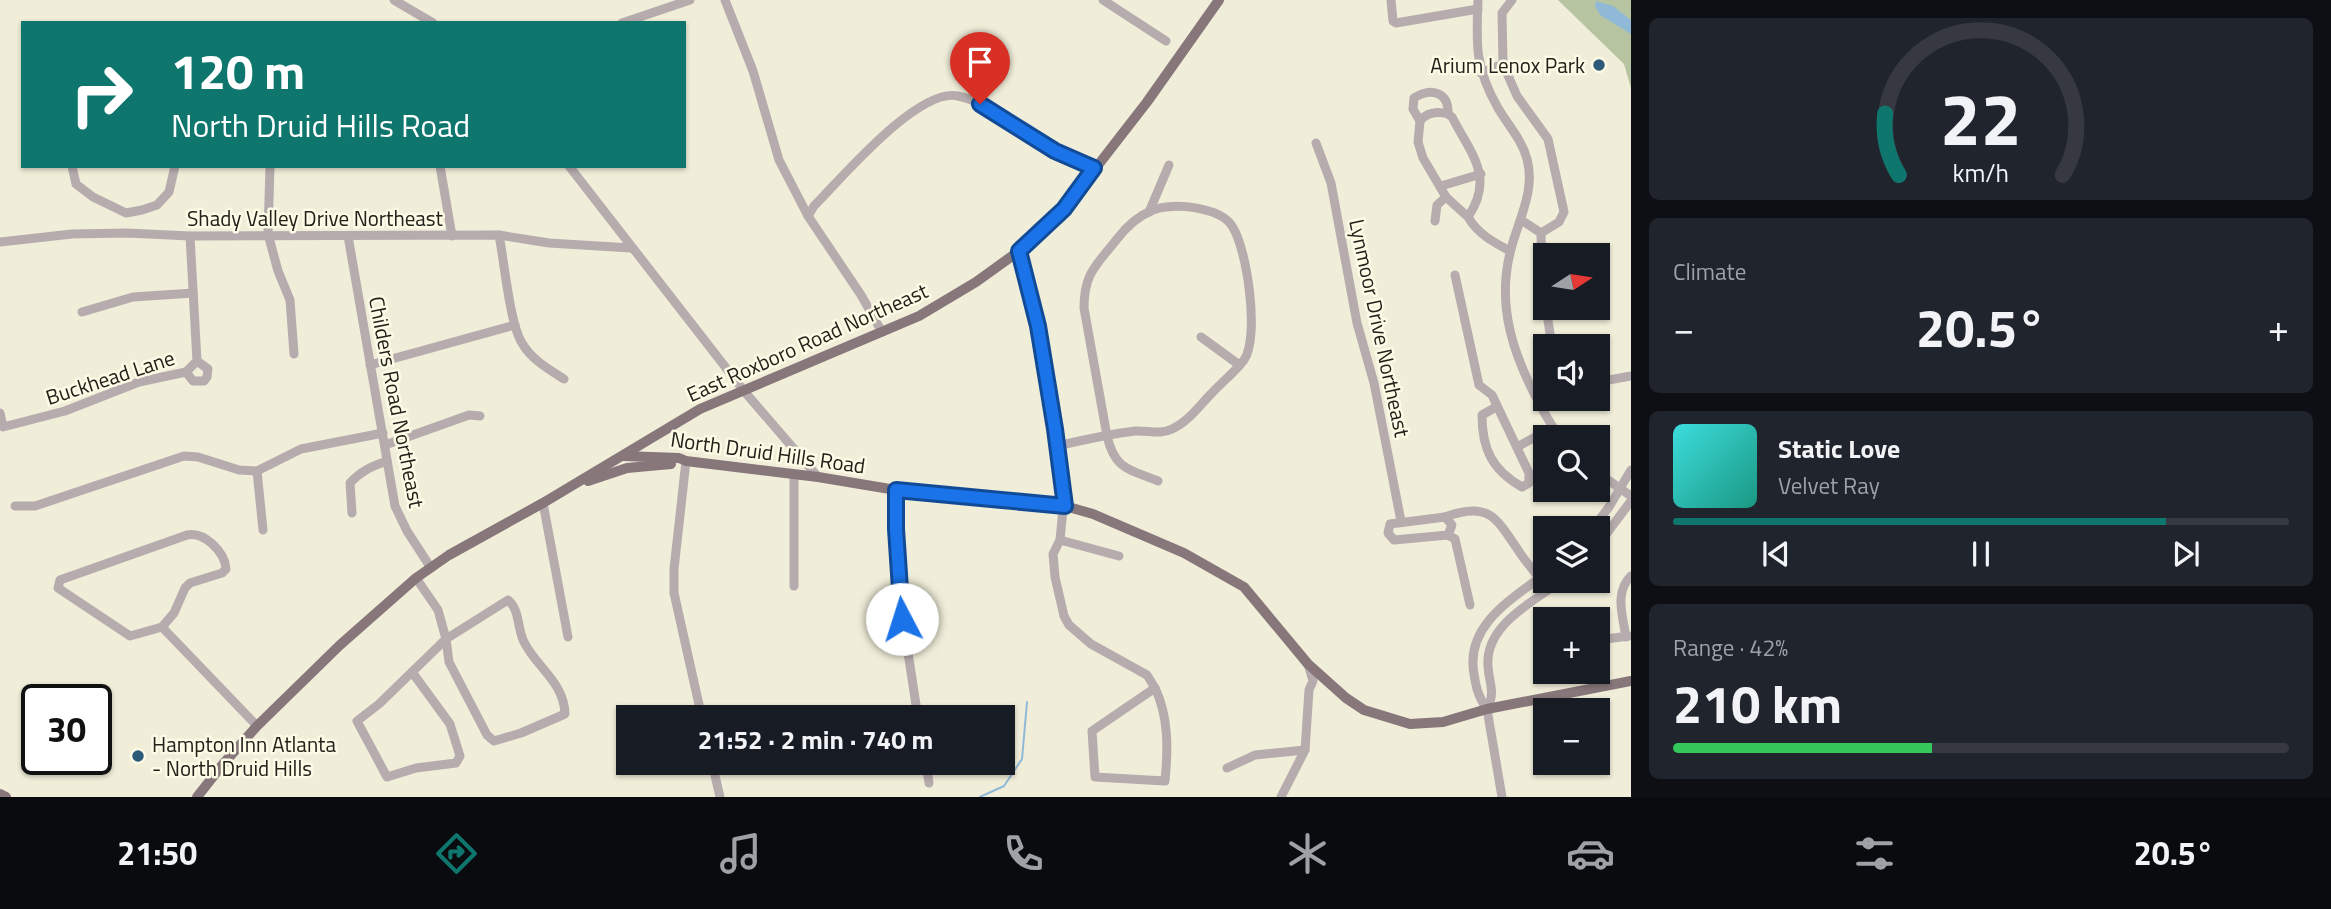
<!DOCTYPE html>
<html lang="en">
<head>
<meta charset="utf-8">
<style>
	body { margin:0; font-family:"Titillium Web",sans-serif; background:#20242c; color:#f1f3f6; height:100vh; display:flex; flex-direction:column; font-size:26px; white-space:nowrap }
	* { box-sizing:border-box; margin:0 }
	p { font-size:23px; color:#9ea1a6 }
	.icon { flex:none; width:38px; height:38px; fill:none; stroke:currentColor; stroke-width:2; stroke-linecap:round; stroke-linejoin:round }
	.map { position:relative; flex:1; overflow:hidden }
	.sheet { display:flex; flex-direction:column; gap:18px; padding:18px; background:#0d0f14; width:700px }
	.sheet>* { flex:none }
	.top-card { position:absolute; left:21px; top:21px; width:665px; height:147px; border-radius:0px; box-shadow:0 2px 5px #0004; background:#0f766e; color:#fff; overflow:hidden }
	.needle { width:46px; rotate:78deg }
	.tools { position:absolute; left:1533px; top:243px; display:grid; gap:14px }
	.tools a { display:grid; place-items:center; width:77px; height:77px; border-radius:0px; background:#171b24; box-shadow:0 2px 5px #0004; font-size:35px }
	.speed { position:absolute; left:21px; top:684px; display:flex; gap:14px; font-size:35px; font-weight:700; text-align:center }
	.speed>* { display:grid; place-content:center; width:91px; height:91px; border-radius:50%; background:#171b24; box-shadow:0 2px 5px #0004; line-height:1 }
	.speed .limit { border:4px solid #111; border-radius:10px; background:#fff; color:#111 }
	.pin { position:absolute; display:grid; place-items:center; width:60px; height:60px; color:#fff; margin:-72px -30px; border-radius:50% 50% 50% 0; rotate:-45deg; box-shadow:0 0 7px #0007 }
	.pin .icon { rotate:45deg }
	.me { position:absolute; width:77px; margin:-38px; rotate:355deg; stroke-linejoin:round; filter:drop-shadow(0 0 5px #0008) }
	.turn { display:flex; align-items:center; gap:24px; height:147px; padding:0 35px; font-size:32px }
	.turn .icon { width:91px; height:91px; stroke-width:2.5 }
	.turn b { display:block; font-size:49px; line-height:60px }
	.big { font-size:52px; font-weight:700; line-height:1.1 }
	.sheet .widget { flex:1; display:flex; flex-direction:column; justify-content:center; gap:10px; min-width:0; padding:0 24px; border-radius:10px; background:#20242c }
	.sheet .dial { align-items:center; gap:0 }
	.dial svg { height:182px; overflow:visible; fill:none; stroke:#363941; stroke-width:7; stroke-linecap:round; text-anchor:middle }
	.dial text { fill:#f1f3f6; stroke:none }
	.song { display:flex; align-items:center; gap:21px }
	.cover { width:84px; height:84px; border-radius:10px; background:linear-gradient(135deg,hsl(180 70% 55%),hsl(170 70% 35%)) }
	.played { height:7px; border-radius:4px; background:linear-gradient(90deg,#0f766e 80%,#363941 80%) }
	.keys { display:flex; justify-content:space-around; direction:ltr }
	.heat { display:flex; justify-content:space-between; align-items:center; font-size:38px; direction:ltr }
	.charge { height:10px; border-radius:5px; background:linear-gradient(90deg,#34c759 42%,#363941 0) }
	.trip { position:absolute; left:616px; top:705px; width:399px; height:70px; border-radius:0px; background:#171b24; box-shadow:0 2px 5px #0004; font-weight:700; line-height:70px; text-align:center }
	.tabs { display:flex; height:112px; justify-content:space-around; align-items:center; background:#090b0e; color:#9ea1a6 }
	.tabs .icon { width:49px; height:49px }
	.tabs .active { color:#0f766e }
	.tabs b { font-size:32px; color:#f1f3f6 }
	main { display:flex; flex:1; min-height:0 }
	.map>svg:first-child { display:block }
	.green { fill:#b7c4a2 }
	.water { fill:#90b9d7 }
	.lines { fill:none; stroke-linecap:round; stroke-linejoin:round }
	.stream { stroke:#90b9d7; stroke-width:2 }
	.minor { stroke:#b6acae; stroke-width:9 }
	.major { stroke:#87767a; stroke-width:10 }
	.route-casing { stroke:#114b97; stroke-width:18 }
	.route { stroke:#1a73e8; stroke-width:12 }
	.poi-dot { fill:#2c5b7a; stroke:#fdfae6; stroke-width:2.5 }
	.labels { text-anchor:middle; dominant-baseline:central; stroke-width:5; stroke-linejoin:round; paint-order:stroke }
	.poi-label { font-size:21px; fill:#22211a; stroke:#fdfae6; text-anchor:end }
	.street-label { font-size:21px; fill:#22211a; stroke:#fdfae6 }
</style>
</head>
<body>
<main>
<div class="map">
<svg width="1631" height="797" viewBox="0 0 1631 797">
	<rect width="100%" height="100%" fill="#f0edd9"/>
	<path class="green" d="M1558,0h73v88l-7,-24z"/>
	<path class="water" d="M1596,1l17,5 18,14v14l-31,-19 -5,-9z"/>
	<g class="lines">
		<path class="stream" d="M980,797l24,-11 18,-27 5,-57"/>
		<g class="minor">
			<path d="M394,0l39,23"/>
			<path d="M725,0l28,71 26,89 29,56 53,79 21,37"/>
			<path d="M1103,0l63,41"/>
			<path d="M1391,0l2,21 3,2 82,-14"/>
			<path d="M1478,0c-2,45 -3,68 20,108 10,17 24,32 29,51 9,33 -10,63 -17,94 -13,53 3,101 28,148 7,13 13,25 23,37"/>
			<path d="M1512,0l-10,13 1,51 14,32 31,43 16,73 -5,10 -18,11"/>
			<path d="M622,23l68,-23"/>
			<path d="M1481,73l22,-9"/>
			<path d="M1420,121c7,-9 17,-10 28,-7"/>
			<path d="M1316,143l15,40 26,140 17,60 27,138"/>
			<path d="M72,166l4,18 17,13 33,16 16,-3 15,-5 12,-13 6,-26"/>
			<path d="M270,166l-2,68 10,37 12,29 4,54"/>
			<path d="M440,166l12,70"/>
			<path d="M569,166l175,225 74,86"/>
			<path d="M1441,186l40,-12"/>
			<path d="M1149,212l20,-47"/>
			<path d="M808,216l6,-10c27,-27 104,-119 144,-110 35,7 66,37 97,54 12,7 26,12 39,18"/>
			<path d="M1468,217l-22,-20 -23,-39 -5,-16 2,-21 -7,-12 1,-11c17,-11 35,-6 34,16l4,3c19,37 43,60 16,100 10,17 25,25 42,34"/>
			<path d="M1521,220l20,13 1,50 3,21"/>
			<path d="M1435,221l2,-16 9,-8"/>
			<path d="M499,235c5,25 11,90 23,108 9,16 26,26 42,36"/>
			<path d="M348,236l47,270 12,25 24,37"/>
			<path d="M0,242l72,-8 55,-1 63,3 309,-1 50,8 82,5"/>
			<path d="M1019,251l19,75 26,172 -4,42 -7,14 2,23 9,39 5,9 22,19 56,31 8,13"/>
			<path d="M1455,275l24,110 13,10 37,78v10l-7,4c-30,-17 -40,-38 -40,-72l14,-8"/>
			<path d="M1546,308l6,38"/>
			<path d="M82,312l51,-15 60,-4"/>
			<path d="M1201,337l37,27"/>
			<path d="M370,365l145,-40"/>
			<path d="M186,372l7,9h11l3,-4 1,-8 -11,-8"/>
			<path d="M1598,382l33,-6"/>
			<path d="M0,413l3,14 62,-16 74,-29 47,-10 11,-11 -7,-125"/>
			<path d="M385,445l84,-30 11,1"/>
			<path d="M1057,446c26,-6 52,-12 78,-15 13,-1 25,4 37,-2 16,-7 27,-23 39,-35 10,-11 24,-22 33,-34 16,-23 3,-112 -12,-134 -12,-19 -59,-24 -79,-16 -15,6 -26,16 -36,29 -21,27 -33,34 -33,69l23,128c8,34 22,33 51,45"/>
			<path d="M1517,447l35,-19"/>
			<path d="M686,461l-12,108v24l28,125"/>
			<path d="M257,471l6,59"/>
			<path d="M1598,473l33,23"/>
			<path d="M794,475v111"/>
			<path d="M896,490l4,110 18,118"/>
			<path d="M543,503l25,134"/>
			<path d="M15,506h20l149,-50 14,1 41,13 18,1 44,-22 82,-16"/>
			<path d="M352,513l-2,-30c11,-12 22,-17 37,-22"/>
			<path d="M1445,517l7,8 -4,10 -54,5 -6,-7 2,-9z"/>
			<path d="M1445,517c43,-16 51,0 73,33 7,11 16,21 24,31"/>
			<path d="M1593,528l16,-21 22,-37"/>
			<path d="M1448,535l7,4 15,66"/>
			<path d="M1060,540l59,16"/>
			<path d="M1598,545l33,-44"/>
			<path d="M508,600c12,10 9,28 16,42 13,26 40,40 41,72l-44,19 -27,8 -7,-6 -38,-73 -3,-23z"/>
			<path d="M162,627l-32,9 -72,-48 2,-8 127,-45c17,-4 38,17 39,34l-4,4 -32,10 -5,5 -11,25 -12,14 95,99"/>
			<path d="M1626,637c-3,-20 -12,-45 5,-61"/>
			<path d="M1598,640l31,-4"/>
			<path d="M412,672l38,52 10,32 -4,7 -40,5 -29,9 -30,-56 22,-17z"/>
			<path d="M412,672l34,-33 -8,-29 -22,-32"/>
			<path d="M1155,688c14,29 13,62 10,93l-70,-4 -3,-46z"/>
			<path d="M1487,709c-9,-12 -11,-22 -13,-35 -9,-49 38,-75 71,-100"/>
			<path d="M1487,709c9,-18 2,-24 1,-43 -3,-41 45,-64 73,-85"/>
			<path d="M1487,709l15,88"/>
			<path d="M712,763l8,34"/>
			<path d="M926,763l3,20"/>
			<path d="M1227,768l28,-13 50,-5"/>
			<path d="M1281,797l24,-47 4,-60 4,-9 -5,-17"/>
		</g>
		<g class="major">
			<path d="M623,456l56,2 7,3 132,16 78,13 169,16 28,8 91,39 60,34 64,77 38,34 18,12 46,14 33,-2 44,-13 144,-28"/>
			<path d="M588,481l39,-13 44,-4"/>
			<path d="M0,794l6,3"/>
			<path d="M197,797l26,-33 34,-38 83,-81 76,-67 33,-23 94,-52 157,-94 219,-93 57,-34 43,-31 45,-42 83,-107 72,-102"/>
		</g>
	</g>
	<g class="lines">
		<defs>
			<path id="route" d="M902,619l-6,-90v-39l169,16 -10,-77 -17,-103 -19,-75 45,-42 30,-41 -39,-17 -75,-47"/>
		</defs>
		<use href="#route" class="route-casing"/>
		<use href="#route" class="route"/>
	</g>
	<g class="poi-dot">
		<circle cx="1599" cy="65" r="7"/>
		<circle cx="138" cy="756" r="7"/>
	</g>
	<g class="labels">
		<g class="poi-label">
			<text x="1585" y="65">Arium Lenox Park</text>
			<text x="152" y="744" text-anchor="start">Hampton Inn Atlanta<tspan x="152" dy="24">- North Druid Hills</tspan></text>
		</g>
		<g class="street-label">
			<text x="315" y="218">Shady Valley Drive Northeast</text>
			<text transform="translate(1380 328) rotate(78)">Lynmoor Drive Northeast</text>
			<text transform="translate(807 342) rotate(-24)">East Roxboro Road Northeast</text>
			<text transform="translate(110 377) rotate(-18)">Buckhead Lane</text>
			<text transform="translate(397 402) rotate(79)">Childers Road Northeast</text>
			<text transform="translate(768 452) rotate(8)">North Druid Hills Road</text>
		</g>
	</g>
</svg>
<div class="tools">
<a><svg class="needle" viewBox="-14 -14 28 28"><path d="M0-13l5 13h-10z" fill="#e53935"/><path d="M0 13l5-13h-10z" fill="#9ea1a6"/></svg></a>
<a><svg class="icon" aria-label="sound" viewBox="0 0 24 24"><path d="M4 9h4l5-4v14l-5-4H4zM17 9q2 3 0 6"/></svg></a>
<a><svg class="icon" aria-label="search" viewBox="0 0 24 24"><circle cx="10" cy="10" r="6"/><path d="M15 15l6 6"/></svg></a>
<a><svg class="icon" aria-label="layers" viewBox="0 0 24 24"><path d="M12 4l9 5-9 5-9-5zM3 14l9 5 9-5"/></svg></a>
<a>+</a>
<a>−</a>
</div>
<div class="speed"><div class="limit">30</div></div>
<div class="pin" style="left:980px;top:104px;background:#d93025"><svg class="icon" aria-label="arrive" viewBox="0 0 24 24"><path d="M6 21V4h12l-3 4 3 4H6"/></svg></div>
<svg class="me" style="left:902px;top:619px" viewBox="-20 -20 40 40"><circle r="19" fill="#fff"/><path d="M0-13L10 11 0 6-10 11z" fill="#1a73e8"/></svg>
<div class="trip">21:52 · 2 min · 740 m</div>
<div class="top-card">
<div class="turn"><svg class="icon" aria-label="right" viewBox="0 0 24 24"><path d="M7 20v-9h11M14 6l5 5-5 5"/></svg><div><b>120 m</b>North Druid Hills Road</div></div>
</div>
</div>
<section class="sheet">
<div class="widget dial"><svg viewBox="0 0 100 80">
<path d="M14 69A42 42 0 1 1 86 69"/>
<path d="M14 69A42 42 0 0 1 8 42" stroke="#0f766e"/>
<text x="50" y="56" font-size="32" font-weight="700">22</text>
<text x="50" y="72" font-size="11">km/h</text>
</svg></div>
<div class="widget"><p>Climate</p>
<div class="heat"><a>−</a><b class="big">20.5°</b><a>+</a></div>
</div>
<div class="widget">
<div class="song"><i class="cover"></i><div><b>Static Love</b><p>Velvet Ray</p></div></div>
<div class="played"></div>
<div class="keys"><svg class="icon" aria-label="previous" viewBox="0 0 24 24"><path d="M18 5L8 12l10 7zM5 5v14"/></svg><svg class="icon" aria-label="pause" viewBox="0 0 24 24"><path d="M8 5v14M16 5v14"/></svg><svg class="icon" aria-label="next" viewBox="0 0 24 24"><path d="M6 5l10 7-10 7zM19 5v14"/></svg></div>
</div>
<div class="widget"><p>Range · 42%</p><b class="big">210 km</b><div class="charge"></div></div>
</section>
</main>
<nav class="tabs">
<b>21:50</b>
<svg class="icon active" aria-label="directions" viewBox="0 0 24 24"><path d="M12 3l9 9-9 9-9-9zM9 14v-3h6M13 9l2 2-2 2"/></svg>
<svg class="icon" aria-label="music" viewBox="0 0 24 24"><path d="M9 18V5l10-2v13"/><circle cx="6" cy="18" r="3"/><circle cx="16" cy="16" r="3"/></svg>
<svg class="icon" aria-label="phone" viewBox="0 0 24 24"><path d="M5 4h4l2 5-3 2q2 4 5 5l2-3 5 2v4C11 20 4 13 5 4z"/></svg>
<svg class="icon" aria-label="climate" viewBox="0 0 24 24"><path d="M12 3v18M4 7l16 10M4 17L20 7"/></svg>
<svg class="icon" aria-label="car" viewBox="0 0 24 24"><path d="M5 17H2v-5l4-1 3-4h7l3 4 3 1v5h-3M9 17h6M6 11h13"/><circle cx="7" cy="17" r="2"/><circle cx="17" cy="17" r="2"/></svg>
<svg class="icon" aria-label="filters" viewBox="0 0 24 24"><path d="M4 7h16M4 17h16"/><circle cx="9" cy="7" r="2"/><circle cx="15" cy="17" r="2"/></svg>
<b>20.5°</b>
</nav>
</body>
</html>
